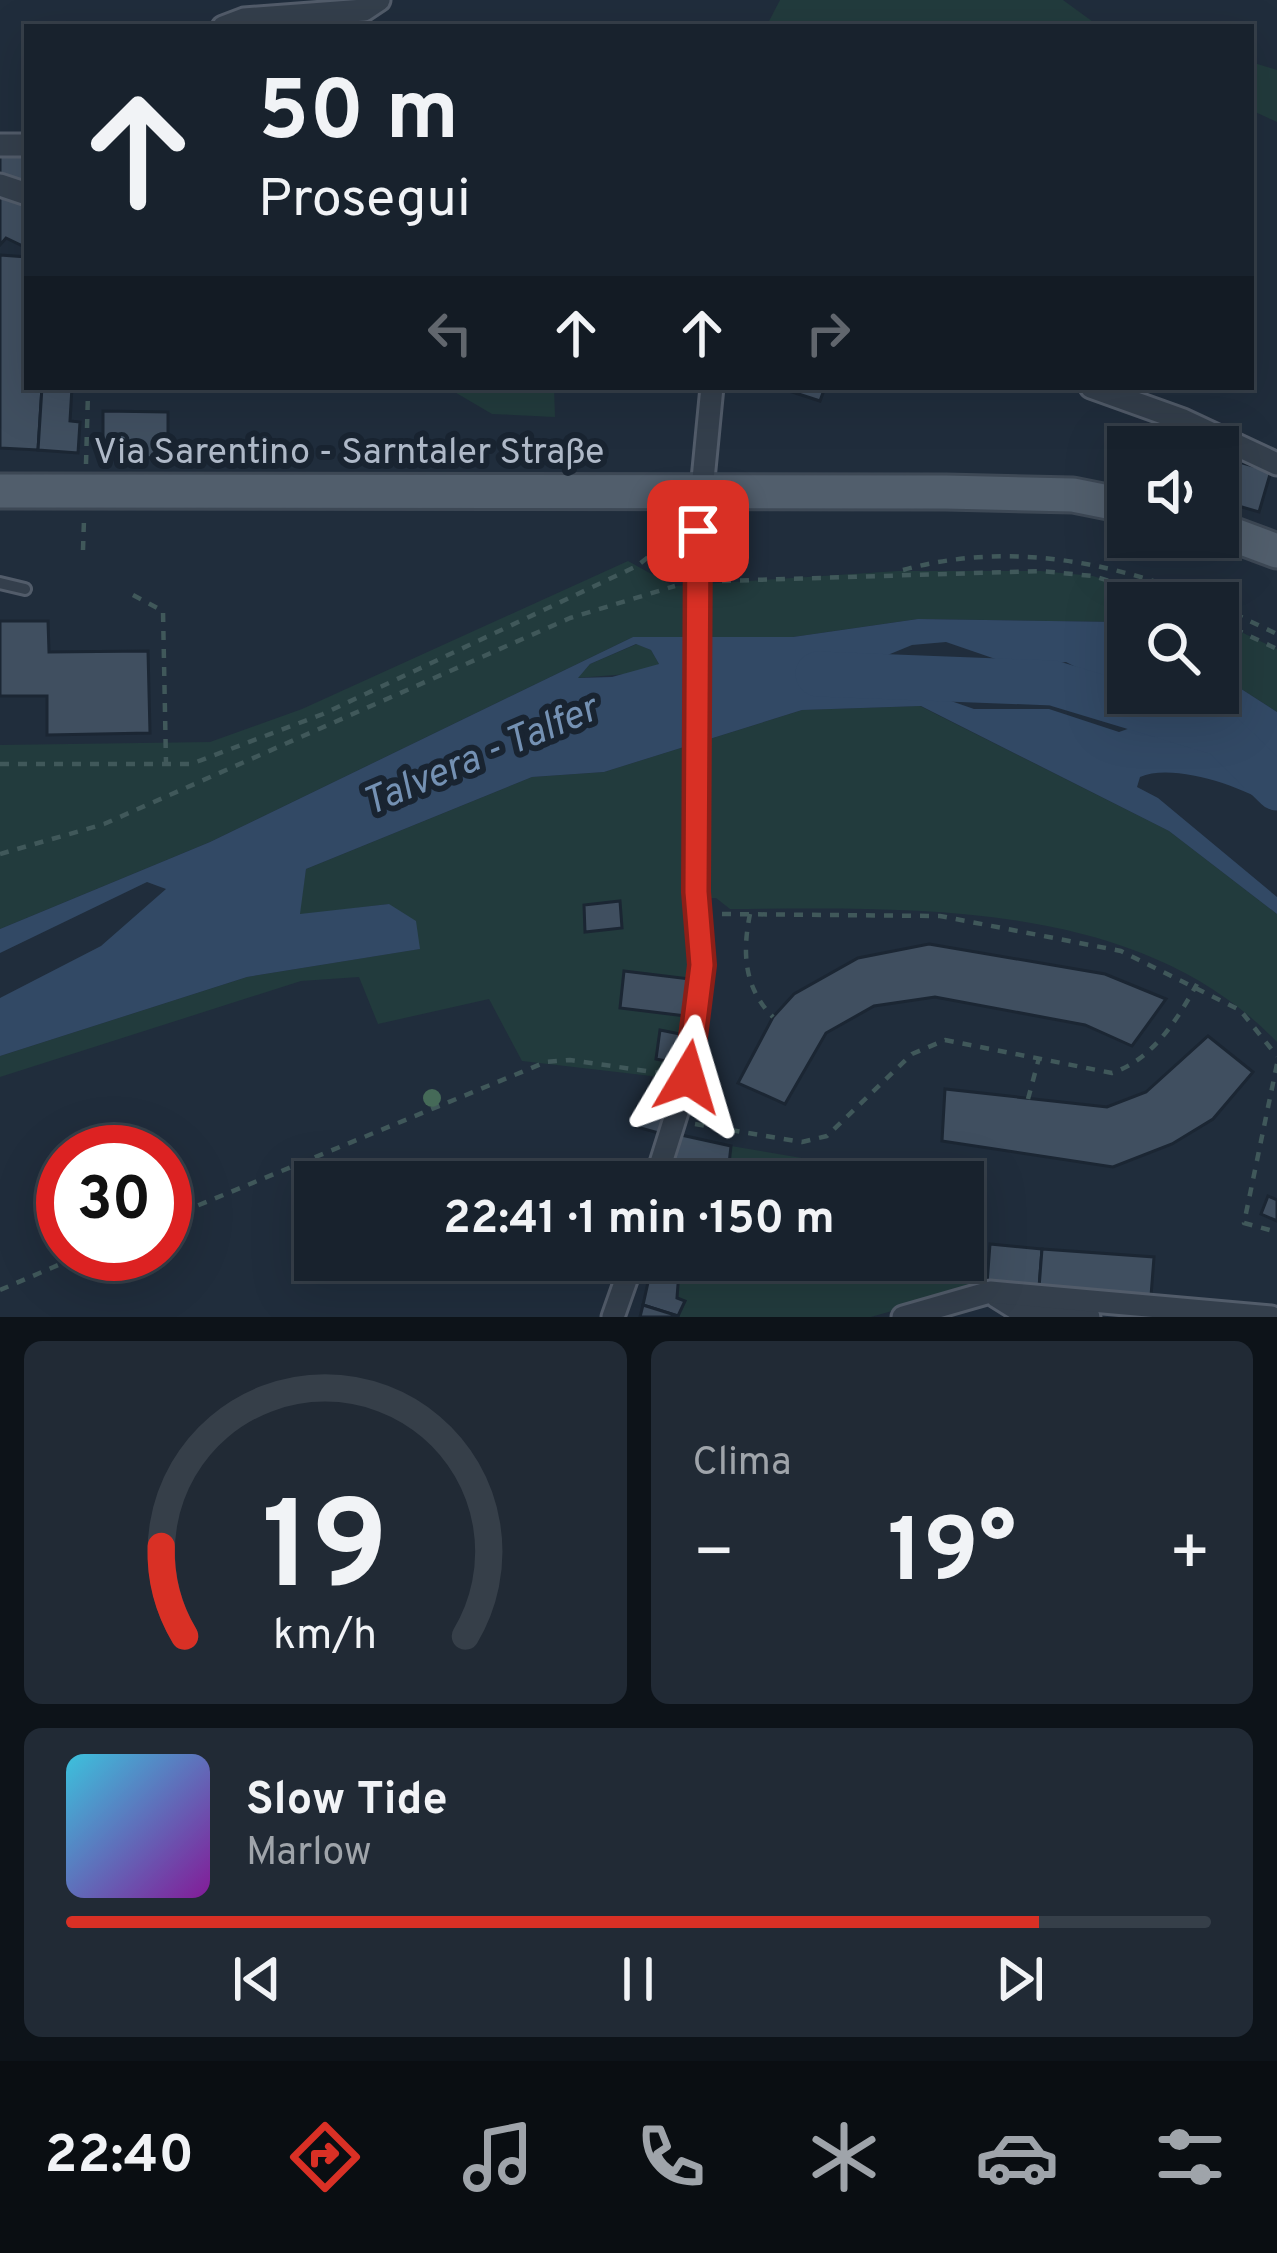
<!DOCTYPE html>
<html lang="it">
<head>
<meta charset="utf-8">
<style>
	body { margin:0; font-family:Overpass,sans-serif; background:#212a35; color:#f1f3f6; height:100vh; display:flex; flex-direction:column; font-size:45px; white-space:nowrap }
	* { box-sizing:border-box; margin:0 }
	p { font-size:39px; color:#9fa4aa }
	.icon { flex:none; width:66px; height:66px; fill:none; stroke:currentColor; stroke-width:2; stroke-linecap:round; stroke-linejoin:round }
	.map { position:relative; height:1317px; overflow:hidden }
	.drawer { display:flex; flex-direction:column; gap:24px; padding:24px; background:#0d1319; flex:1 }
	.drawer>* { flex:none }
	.hud { position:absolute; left:24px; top:24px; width:1230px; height:366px; border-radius:0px; box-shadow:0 12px 48px #0002,0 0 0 3px #363f49; background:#18222d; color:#f1f3f6; overflow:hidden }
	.tools { position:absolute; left:1107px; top:426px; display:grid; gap:24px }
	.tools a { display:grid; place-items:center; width:132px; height:132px; border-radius:0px; background:#18222d; box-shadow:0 12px 48px #0002,0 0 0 3px #363f49; font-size:60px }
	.speed { position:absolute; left:36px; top:1125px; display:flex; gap:24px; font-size:60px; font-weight:700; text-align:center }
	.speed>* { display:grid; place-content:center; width:156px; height:156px; border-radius:50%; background:#18222d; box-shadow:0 12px 48px #0002,0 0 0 3px #363f49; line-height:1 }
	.speed .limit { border:18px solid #d22; background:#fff; color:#111 }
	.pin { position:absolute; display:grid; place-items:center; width:102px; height:102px; color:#fff; margin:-51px; border-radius:24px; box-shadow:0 6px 18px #0006 }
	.me { position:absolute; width:132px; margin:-66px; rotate:7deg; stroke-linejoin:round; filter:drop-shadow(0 0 9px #0008) }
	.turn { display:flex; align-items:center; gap:42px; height:252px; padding:0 36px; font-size:54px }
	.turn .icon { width:156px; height:156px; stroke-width:2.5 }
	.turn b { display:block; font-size:84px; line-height:102px }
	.lanes { display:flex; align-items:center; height:114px; padding:0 36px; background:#0003; justify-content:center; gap:60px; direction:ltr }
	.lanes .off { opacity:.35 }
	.big { font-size:90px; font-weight:700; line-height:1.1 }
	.drawer .card { flex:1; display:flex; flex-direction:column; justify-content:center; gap:18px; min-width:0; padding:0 42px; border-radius:18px; background:#212a35 }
	.drawer .dial { align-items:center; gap:0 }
	.dial svg { height:312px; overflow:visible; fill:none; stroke:#363f49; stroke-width:7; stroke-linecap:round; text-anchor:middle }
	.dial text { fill:#f1f3f6; stroke:none }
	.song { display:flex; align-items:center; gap:36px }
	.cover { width:144px; height:144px; border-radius:18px; background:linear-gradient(135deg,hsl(190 70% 55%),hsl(290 70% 35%)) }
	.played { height:12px; border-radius:6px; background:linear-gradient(90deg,#d93025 85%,#363f49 85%) }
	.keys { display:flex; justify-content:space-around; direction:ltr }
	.heat { display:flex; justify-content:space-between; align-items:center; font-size:66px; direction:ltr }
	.drawer .tiles { flex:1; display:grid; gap:24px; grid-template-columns:1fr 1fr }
	.card:last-child { grid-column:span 2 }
	.trip { position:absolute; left:294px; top:1161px; width:690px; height:120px; border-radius:0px; background:#18222d; box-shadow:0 12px 48px #0002,0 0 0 3px #363f49; font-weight:700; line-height:120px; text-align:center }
	.tab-bar { display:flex; height:192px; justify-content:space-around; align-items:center; background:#0a0e12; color:#9fa4aa }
	.tab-bar .icon { width:84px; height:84px }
	.tab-bar .active { color:#d93025 }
	.tab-bar b { font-size:54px; color:#f1f3f6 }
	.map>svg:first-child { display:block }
	.green { fill:#223b3d }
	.water { fill:#324965; fill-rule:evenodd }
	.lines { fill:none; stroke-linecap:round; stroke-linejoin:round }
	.river { stroke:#324965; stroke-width:45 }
	.building { fill:#404f60; stroke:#1b2633; stroke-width:3 }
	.service-casing { stroke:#525c6a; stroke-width:16 }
	.minor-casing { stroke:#525c6a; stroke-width:27 }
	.primary-casing { stroke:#3d4855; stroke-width:39 }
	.path { stroke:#40585a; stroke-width:4.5; stroke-dasharray:9 9; stroke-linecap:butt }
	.service { stroke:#343f4c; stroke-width:10 }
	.minor { stroke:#343f4c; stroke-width:21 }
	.primary { stroke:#515e6c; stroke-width:33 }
	.minor-bridge-casing { stroke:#525c6a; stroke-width:27; stroke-linecap:butt }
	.minor-bridge { stroke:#343f4c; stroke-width:21 }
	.tree { fill:#456a58 }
	.route-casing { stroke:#8d1f18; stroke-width:30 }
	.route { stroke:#d93025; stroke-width:21 }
	.labels { text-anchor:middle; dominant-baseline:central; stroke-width:12; stroke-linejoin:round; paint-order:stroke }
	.street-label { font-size:36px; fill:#afb9c8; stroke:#192431 }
	.water-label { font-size:39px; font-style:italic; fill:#7491b3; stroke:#192431 }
</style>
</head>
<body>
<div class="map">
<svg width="1277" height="1317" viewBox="0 0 1277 1317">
	<rect width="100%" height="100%" fill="#202d3c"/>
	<g class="green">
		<path d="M780,0h283l37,27h-334z"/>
		<path d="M1251,62l26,8v52l-26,-12z"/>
		<path d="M446,387h108l1,30 -63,-3z"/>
		<path d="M628,561l45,25 225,-15h143l52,5 86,27h-51v24l-11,-5 -199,-3 -125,18h-160l-423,205 -210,87v-184l210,-3 92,-33z"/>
		<path d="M1218,621l59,28v63l-59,-38z"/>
		<path d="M637,644l14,6 8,14 -19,9 -63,5 13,-14z"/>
		<path d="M920,706l249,125 108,83v128c-138,-144 -363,-134 -547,-133l-14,-11h-27l1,76 -13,105 -155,-18 -33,-62 -111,25 -19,-47 -58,4 -301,96v-21l247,-79 172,-28 -30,-45 -90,11 7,-46 226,-92 72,-5 198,-62z"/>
		<path d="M731,1146l212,36h-216z"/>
		<path d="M963,1185l13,3 -8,101 -97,28h-193l6,-16 -7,-3 2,-27 47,-11h237z"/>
	</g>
	<path class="water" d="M918,619l200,3 10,5v66h90v-19l59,38v97c-29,-21 -103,-47 -137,-32l-3,10 21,11 119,99v17l-108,-83 -248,-125 -119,4 -198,62 -72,5 -226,92 -6,45 89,-10 27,17 4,28 -173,28 -247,79v-58l101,-52 65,-57 -19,-7 -147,71v-24l210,-87 423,-205h160zM946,642l76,26 44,-6 60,31 13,32 -20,7 -70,-23h-75l-118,-41 56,-23zM636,644l15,6 8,14 -47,13 -34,1 12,-14z"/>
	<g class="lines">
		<path class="river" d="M818,674l235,9 169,51 55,54"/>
	</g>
	<g class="building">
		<path d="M0,150l27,1v33l-27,-3z"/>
		<path d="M0,188l27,9v51l-21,-10 -6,7z"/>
		<path d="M0,255l27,2v130h15l-4,63 -38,-2z"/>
		<path d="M42,387h30l-2,34 10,1 -2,31 -40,-3z"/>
		<path d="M777,387h48l-5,14z"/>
		<path d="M103,411l65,1v46l-65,-1z"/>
		<path d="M1218,456l53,15 -12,41 -41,-12z"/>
		<path d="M0,621h48l1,31 99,-1 2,82 -103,2v-39h-47z"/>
		<path d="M620,901l2,27 -37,4 -1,-27z"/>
		<path d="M929,944l176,30 61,25 -34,47 -47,-21 -150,-28 -61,9 -48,27 -41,71 -47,-21 35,-66 21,-23 64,-36z"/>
		<path d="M624,971l66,8 -4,37 -66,-8z"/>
		<path d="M660,1030l25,5 -4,29 -25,-5z"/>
		<path d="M1208,1036l45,36 -40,47 -41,25 -59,23 -171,-26 3,-52 162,18 39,-15z"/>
		<path d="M652,1079l24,7 -14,48 -25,-7z"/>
		<path d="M672,1133l59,13 -4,36 -66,-5z"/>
		<path d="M1268,1196l9,4v21l-16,-7z"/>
		<path d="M990,1244l52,5 -3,39 -52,-4z"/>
		<path d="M1042,1249l112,8 -3,39 -112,-8z"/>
		<path d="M653,1260h73l-47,11 -2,27 8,3 -7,15 -35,-11z"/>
		<path d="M643,1305l35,11v1h-38z"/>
	</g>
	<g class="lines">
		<defs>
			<path id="service" d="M0,583l25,6"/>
			<g id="minor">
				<path d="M223,27l21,-8 120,-9 15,-10"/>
				<path d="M0,145h27"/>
				<path d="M0,185l27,9"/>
				<path d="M1091,387l92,33 94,44"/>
				<path d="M698,531l14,-144"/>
				<path d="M655,1182l33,-105 14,-112 -6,-74"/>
				<path d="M996,1296l27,17 66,4"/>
				<path d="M613,1317l20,-57"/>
				<path d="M903,1317l87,-25 281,25"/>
			</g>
			<g id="primary">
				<path d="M0,491l946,1 127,3 55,11"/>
				<path d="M1218,529l59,22"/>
			</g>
		</defs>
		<use href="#service" class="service-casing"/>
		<use href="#minor" class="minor-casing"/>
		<use href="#primary" class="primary-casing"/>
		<g class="path">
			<path d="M86,464l2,-71"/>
			<path d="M83,550l1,-31"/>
			<path d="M903,570c104,-29 211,-9 309,33"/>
			<path d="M722,581l319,-10 52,5 86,27"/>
			<path d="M133,595l30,16 3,152"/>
			<path d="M1218,606l59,28"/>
			<path d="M1218,621l59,28"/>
			<path d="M0,764h191l132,-50 314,-148 36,-29"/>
			<path d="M0,854l104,-30 466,-206 105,-32"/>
			<path d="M722,914l218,2 181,35 119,59 37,46"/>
			<path d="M750,914c-8,39 -6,74 23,103"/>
			<path d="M1277,1064l-33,159 33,9"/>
			<path d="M1028,1099l11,-41"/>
			<path d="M695,1124l107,18 25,-6 85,-82 33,-14 167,33c41,-14 65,-53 85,-89"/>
			<path d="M165,1219l381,-157 24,-2 97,14"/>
			<path d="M0,1290l84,-36"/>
		</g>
		<use href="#service" class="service"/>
		<use href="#minor" class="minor"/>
		<use href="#primary" class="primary"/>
		<defs>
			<path id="minor-bridge" d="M696,891l2,-360"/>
		</defs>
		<use href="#minor-bridge" class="minor-bridge-casing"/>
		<use href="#minor-bridge" class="minor-bridge"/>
	</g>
	<circle class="tree" cx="432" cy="1098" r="9"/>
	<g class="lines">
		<defs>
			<path id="route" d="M688,1077l14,-112 -6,-73 2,-361"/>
		</defs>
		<use href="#route" class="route-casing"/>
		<use href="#route" class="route"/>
	</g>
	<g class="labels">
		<g class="street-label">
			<text x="349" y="454">Via Sarentino - Sarntaler Straße</text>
		</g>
		<g class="water-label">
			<text transform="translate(481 758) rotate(-23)">Talvera - Talfer</text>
		</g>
	</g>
</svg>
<div class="tools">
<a><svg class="icon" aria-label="sound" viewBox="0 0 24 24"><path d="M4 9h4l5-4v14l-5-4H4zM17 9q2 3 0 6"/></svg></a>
<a><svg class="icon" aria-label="search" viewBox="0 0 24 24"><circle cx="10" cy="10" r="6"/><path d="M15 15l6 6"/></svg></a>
</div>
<div class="speed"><div class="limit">30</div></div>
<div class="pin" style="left:698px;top:531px;background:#d93025"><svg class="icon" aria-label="arrive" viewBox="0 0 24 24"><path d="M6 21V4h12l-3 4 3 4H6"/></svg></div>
<svg class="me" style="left:688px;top:1077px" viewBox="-20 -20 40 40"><path d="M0-17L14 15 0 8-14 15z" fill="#d93025" stroke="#fff" stroke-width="4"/></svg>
<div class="trip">22:41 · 1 min · 150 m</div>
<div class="hud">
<div class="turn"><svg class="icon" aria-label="ahead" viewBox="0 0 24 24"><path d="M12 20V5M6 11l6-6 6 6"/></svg><div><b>50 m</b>Prosegui</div></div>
<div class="lanes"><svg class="icon off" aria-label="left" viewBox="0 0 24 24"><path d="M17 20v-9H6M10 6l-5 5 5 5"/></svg><svg class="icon" aria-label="ahead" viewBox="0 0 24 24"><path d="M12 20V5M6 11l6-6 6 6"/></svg><svg class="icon" aria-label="ahead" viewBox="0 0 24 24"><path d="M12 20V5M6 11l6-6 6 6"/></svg><svg class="icon off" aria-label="right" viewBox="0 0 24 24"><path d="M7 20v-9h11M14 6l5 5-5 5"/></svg></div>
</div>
</div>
<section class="drawer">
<div class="tiles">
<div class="card dial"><svg viewBox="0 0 100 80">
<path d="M14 69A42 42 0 1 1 86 69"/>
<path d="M14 69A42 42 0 0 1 8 46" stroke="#d93025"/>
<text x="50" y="56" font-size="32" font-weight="700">19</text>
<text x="50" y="72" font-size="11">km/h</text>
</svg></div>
<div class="card"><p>Clima</p>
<div class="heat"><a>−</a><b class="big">19°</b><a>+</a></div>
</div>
<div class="card">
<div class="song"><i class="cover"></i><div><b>Slow Tide</b><p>Marlow</p></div></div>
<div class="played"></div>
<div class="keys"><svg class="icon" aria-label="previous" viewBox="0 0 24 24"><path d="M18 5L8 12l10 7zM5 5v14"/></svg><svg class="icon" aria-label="pause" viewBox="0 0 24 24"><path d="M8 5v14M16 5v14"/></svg><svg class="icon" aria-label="next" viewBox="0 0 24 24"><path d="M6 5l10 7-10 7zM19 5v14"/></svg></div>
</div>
</div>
</section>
<nav class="tab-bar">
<b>22:40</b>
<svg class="icon active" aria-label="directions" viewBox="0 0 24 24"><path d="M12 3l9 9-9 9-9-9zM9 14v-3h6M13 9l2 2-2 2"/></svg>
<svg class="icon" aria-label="music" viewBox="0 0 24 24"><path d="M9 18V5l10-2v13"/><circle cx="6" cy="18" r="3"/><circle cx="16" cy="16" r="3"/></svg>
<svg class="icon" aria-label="phone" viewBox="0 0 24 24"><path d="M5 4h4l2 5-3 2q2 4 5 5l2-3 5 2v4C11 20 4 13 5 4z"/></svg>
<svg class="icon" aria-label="climate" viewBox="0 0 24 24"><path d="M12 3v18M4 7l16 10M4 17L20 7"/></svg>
<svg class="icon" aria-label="car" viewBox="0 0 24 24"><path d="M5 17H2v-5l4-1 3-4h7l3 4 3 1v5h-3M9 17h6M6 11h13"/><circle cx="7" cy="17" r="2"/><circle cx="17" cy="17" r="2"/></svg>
<svg class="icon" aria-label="filters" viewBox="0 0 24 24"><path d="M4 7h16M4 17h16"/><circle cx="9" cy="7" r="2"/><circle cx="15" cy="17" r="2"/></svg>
</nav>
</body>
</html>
